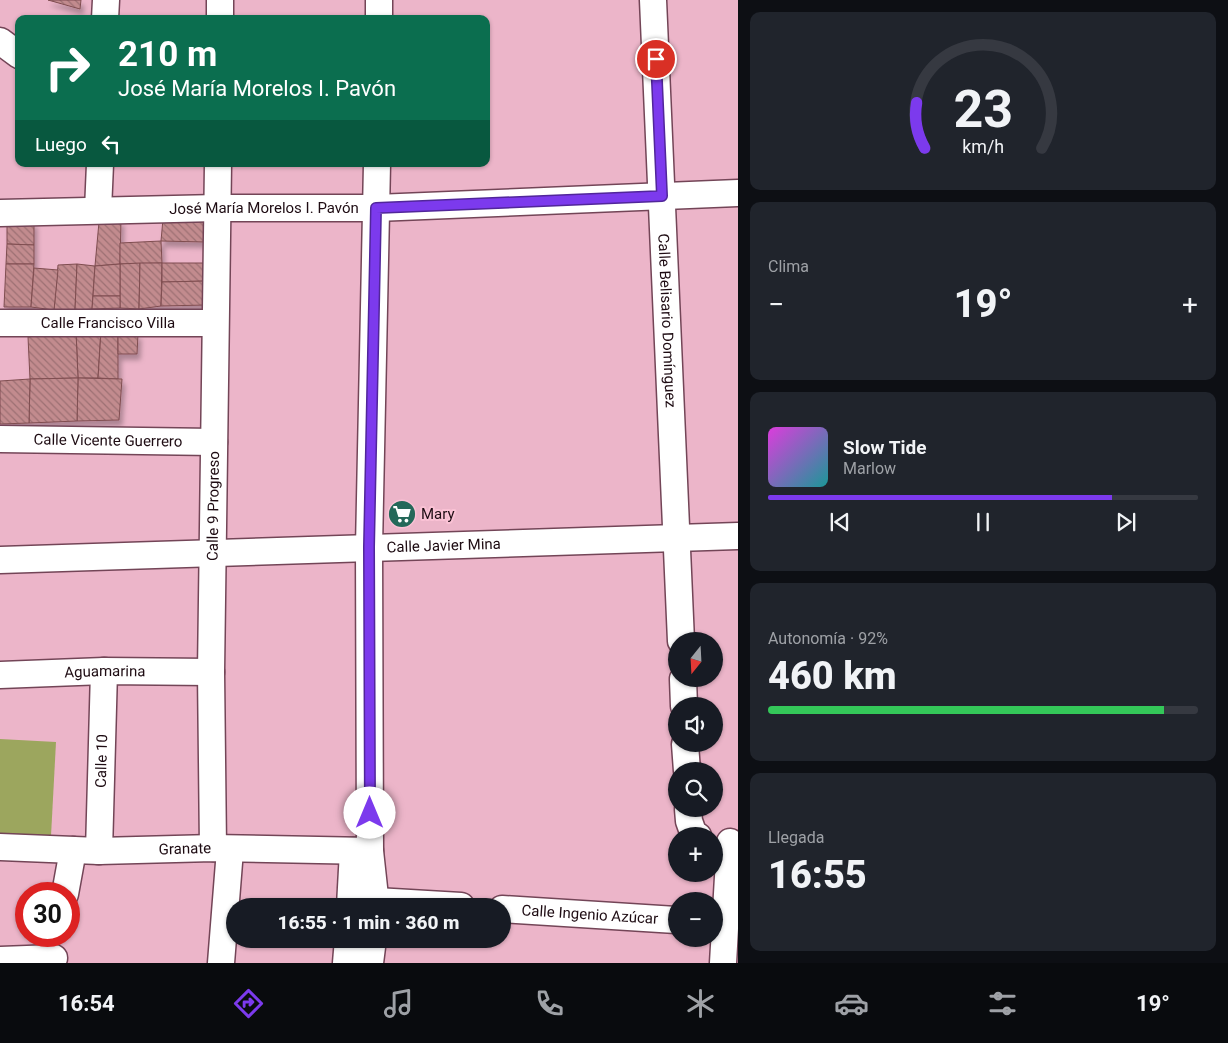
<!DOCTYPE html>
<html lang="es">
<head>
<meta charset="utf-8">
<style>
	body { margin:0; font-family:Roboto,sans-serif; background:#20242c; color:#f1f3f6; height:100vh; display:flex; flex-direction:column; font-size:19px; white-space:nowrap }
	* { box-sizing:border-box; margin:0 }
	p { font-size:16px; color:#9ea1a6 }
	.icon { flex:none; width:28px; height:28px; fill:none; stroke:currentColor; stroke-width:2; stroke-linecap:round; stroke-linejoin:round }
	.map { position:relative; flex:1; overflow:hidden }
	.sheet { display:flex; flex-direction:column; gap:12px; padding:12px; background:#0d0f14; width:490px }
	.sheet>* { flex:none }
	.guide { position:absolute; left:15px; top:15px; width:475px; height:152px; border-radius:10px; box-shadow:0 1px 4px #0004; background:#0b6e4f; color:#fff; overflow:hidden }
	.needle { width:32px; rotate:198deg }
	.controls { position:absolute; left:668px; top:632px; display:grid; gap:10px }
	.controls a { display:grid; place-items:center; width:55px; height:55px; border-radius:50%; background:#171b24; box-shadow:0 1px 4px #0004; font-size:25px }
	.speed { position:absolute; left:15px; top:882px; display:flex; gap:10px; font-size:25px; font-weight:700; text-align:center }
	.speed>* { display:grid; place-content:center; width:65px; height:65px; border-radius:50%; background:#171b24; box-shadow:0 1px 4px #0004; line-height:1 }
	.speed .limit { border:8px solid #d22; background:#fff; color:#111 }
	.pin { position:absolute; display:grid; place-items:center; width:42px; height:42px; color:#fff; margin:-21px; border:2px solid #fff; border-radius:50%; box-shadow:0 1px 5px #0007 }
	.me { position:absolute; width:55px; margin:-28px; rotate:0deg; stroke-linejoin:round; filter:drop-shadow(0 0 4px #0008) }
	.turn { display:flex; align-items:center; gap:18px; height:105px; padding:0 20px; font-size:22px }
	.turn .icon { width:65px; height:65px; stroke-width:2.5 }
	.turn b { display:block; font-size:35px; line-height:42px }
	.then { display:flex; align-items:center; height:48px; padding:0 20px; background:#0003; gap:10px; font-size:19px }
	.big { font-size:38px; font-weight:800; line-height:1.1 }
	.sheet .widget { flex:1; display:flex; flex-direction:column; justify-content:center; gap:8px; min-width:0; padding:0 18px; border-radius:10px; background:#20242c }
	.sheet .dial { align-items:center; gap:0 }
	.dial svg { height:130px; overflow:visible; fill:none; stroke:#363941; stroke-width:7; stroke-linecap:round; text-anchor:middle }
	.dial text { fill:#f1f3f6; stroke:none }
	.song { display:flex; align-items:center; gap:15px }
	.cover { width:60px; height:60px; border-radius:8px; background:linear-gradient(135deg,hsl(300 70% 55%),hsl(180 70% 35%)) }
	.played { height:5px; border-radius:2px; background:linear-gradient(90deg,#7c3aed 80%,#363941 80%) }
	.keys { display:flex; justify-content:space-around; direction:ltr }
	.heat { display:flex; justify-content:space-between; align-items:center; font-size:28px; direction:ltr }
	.charge { height:8px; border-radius:4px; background:linear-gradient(90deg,#34c759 92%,#363941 0) }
	.trip { position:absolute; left:226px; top:898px; width:285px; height:50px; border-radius:25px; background:#171b24; box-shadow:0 1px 4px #0004; font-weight:800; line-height:50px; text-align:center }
	.menu { display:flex; height:80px; justify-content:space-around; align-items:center; background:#090b0e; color:#9ea1a6 }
	.menu .icon { width:35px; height:35px }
	.menu .current { color:#7c3aed }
	.menu b { font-size:22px; color:#f1f3f6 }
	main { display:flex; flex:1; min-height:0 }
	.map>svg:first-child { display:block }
	.garden { fill:#9ca65e }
	.building { fill:url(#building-back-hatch); stroke:#7f4d50; filter:url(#shadow) }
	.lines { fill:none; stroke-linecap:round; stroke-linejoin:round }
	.minor-casing { stroke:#734557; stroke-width:29 }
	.minor { stroke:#fff; stroke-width:26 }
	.route-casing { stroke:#51269a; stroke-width:12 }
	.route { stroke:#7c3aed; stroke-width:9 }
	.labels { text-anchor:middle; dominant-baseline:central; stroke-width:4; stroke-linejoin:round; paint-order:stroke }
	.street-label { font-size:15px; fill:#1e0c13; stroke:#fac2d5 }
	.poi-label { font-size:15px; fill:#1e0c13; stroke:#fac2d5; text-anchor:start }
</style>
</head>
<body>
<main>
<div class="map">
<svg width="738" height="963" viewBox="0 0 738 963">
	<defs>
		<pattern id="building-back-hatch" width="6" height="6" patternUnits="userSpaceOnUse" patternTransform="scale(1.25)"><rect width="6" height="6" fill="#c28b8e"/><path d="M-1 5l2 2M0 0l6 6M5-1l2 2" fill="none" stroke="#9d7073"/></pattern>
		<filter id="shadow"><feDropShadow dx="3" dy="5.5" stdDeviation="2.5" flood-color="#0004"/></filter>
	</defs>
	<rect width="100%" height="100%" fill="#ecb5c9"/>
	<path class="garden" d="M0,739l56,3 -5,94 -51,-3z"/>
	<g class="building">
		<path d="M48,0h33l-1,9z"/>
		<path d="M163,219l44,1 -2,22 -44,-1z"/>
		<path d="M121,220l-1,44 -25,2 4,-44z"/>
		<path d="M7,221l27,1v23l-27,-1z"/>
		<path d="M161,241l1,22 -42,1v-21z"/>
		<path d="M7,244l27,1v19h-28z"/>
		<path d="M140,263l-1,46 -19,-1v-44z"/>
		<path d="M140,263h22l-1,43 -22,3z"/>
		<path d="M162,263h45v18l-45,1z"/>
		<path d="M6,264h28l-3,43h-27z"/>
		<path d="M77,264l-2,46h-21l4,-45z"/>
		<path d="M77,264l18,2 -3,43 -17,1z"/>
		<path d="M120,264v32h-27l2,-30z"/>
		<path d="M34,268l24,2 -4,40 -23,-3z"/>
		<path d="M207,281v24l-46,1 1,-24z"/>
		<path d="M93,296h27v12l-28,1z"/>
		<path d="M76,331h25l-3,47h-20z"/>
		<path d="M76,331l2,47 -48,1 -2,-42z"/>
		<path d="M101,331l17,3v45l-20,-1z"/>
		<path d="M118,334h20l-1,20h-19z"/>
		<path d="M78,378l44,1 -3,41 -42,1z"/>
		<path d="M78,378l-1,43 -48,2 1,-44z"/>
		<path d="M30,379l-1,44 -29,1v-43z"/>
	</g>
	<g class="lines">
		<defs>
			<g id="minor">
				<path id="s1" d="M653,0l28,641"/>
				<path d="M105,19l1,-19"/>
				<path d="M220,19v-19"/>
				<path d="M379,19v-19"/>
				<path d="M0,41l19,14"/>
				<path d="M98,210l2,-46"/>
				<path id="s2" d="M0,213l217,-5h159l362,-15"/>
				<path id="s3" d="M0,323h215"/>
				<path id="s4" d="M0,439l214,3"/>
				<path id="s5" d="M0,560l738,-24"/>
				<path id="s6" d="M0,675l104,-4 107,1"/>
				<path d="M683,679l1,27"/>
				<path d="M685,744l2,27"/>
				<path d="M688,809l1,12 5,14 4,1"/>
				<path id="s7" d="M0,847l99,4 114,-3 157,3"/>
				<path id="s8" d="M213,848l-2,-176 7,-508"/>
				<path id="s9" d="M99,851l5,-180"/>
				<path d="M65,894l8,-44"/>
				<path d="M376,901l85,5"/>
				<path d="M350,906l3,-55"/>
				<path d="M376,906l-6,-55 -1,-304 8,-383"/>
				<path id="s10" d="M502,909l174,11"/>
				<path d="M0,960l54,-2"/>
				<path d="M221,963l9,-113"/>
				<path d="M346,963l2,-24"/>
				<path d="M370,963l3,-24"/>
				<path d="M723,963l7,-121"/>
			</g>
		</defs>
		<use href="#minor" class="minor-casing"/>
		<use href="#minor" class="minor"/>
	</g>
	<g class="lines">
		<defs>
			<path id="route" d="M370,813l-1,-266 7,-339 286,-12 -6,-137"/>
		</defs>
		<use href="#route" class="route-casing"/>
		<use href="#route" class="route"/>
	</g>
	<defs>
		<symbol id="supermarket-disc" viewBox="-11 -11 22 22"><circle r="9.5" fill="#246859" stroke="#fac2d5"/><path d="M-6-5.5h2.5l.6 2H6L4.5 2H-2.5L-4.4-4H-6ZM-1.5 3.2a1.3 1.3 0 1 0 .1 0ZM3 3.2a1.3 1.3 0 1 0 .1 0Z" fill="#fff"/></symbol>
	</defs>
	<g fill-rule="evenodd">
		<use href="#supermarket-disc" x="386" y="498" width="32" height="32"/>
	</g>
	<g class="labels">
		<g class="street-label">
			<text stroke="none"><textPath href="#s2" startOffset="264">José María Morelos I. Pavón</textPath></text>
			<text stroke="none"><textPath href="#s1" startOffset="321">Calle Belisario Domínguez</textPath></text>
			<text stroke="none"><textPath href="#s3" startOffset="108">Calle Francisco Villa</textPath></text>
			<text stroke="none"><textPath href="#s4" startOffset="108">Calle Vicente Guerrero</textPath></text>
			<text stroke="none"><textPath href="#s8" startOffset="342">Calle 9 Progreso</textPath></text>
			<text stroke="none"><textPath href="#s5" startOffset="444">Calle Javier Mina</textPath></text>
			<text stroke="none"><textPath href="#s6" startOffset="105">Aguamarina</textPath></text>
			<text stroke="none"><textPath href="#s9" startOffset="90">Calle 10</textPath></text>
			<text stroke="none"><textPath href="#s7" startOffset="185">Granate</textPath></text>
			<text stroke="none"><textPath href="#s10" startOffset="88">Calle Ingenio Azúcar</textPath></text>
		</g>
		<g class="poi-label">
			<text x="421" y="514">Mary</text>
		</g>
	</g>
</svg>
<div class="controls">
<a><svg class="needle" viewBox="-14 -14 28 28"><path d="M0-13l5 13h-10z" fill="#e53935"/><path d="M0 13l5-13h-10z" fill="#9ea1a6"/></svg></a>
<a><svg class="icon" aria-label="sound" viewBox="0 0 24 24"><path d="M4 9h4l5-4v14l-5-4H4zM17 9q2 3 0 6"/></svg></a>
<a><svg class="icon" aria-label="search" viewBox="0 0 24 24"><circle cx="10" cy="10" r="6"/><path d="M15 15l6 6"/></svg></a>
<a>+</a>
<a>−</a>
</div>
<div class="speed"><div class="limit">30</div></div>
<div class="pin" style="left:656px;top:59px;background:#d93025"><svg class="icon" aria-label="arrive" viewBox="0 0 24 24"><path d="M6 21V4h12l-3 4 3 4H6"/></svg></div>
<svg class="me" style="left:370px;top:813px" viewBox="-20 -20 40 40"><circle r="19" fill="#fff"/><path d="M0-13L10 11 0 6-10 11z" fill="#7c3aed"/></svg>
<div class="trip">16:55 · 1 min · 360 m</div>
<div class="guide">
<div class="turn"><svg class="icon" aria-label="right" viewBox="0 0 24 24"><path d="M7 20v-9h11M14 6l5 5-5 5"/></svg><div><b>210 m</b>José María Morelos I. Pavón</div></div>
<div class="then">Luego<svg class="icon" aria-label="left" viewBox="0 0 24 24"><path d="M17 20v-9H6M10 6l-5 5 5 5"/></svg></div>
</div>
</div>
<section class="sheet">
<div class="widget dial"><svg viewBox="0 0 100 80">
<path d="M14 69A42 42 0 1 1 86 69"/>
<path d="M14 69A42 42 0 0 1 9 41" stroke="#7c3aed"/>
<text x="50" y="56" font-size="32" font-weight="700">23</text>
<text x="50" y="72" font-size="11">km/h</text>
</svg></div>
<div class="widget"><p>Clima</p>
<div class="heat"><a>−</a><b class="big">19°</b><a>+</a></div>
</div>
<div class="widget">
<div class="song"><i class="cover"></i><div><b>Slow Tide</b><p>Marlow</p></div></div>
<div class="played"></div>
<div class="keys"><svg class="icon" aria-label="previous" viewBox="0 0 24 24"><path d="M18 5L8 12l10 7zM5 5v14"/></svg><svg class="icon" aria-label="pause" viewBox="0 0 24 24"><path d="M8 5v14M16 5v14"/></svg><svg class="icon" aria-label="next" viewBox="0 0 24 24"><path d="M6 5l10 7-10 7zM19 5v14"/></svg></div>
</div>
<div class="widget"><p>Autonomía · 92%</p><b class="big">460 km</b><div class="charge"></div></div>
<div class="widget"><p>Llegada</p><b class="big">16:55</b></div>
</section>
</main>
<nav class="menu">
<b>16:54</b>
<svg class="icon current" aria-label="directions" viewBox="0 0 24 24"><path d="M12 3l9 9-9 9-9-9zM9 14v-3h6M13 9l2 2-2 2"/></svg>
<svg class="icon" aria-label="music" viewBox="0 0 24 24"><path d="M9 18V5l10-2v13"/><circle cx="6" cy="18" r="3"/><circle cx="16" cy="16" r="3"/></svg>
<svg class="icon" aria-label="phone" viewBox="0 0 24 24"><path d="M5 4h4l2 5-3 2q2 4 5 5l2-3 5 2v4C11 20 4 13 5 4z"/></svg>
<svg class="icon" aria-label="climate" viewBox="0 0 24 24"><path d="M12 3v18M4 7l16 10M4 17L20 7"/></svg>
<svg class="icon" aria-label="car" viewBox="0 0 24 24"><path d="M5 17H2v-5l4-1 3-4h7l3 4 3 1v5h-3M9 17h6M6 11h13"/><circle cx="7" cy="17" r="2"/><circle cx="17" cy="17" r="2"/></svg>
<svg class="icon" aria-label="filters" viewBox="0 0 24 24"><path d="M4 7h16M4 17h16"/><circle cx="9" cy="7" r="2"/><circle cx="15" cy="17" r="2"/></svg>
<b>19°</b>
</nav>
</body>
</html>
